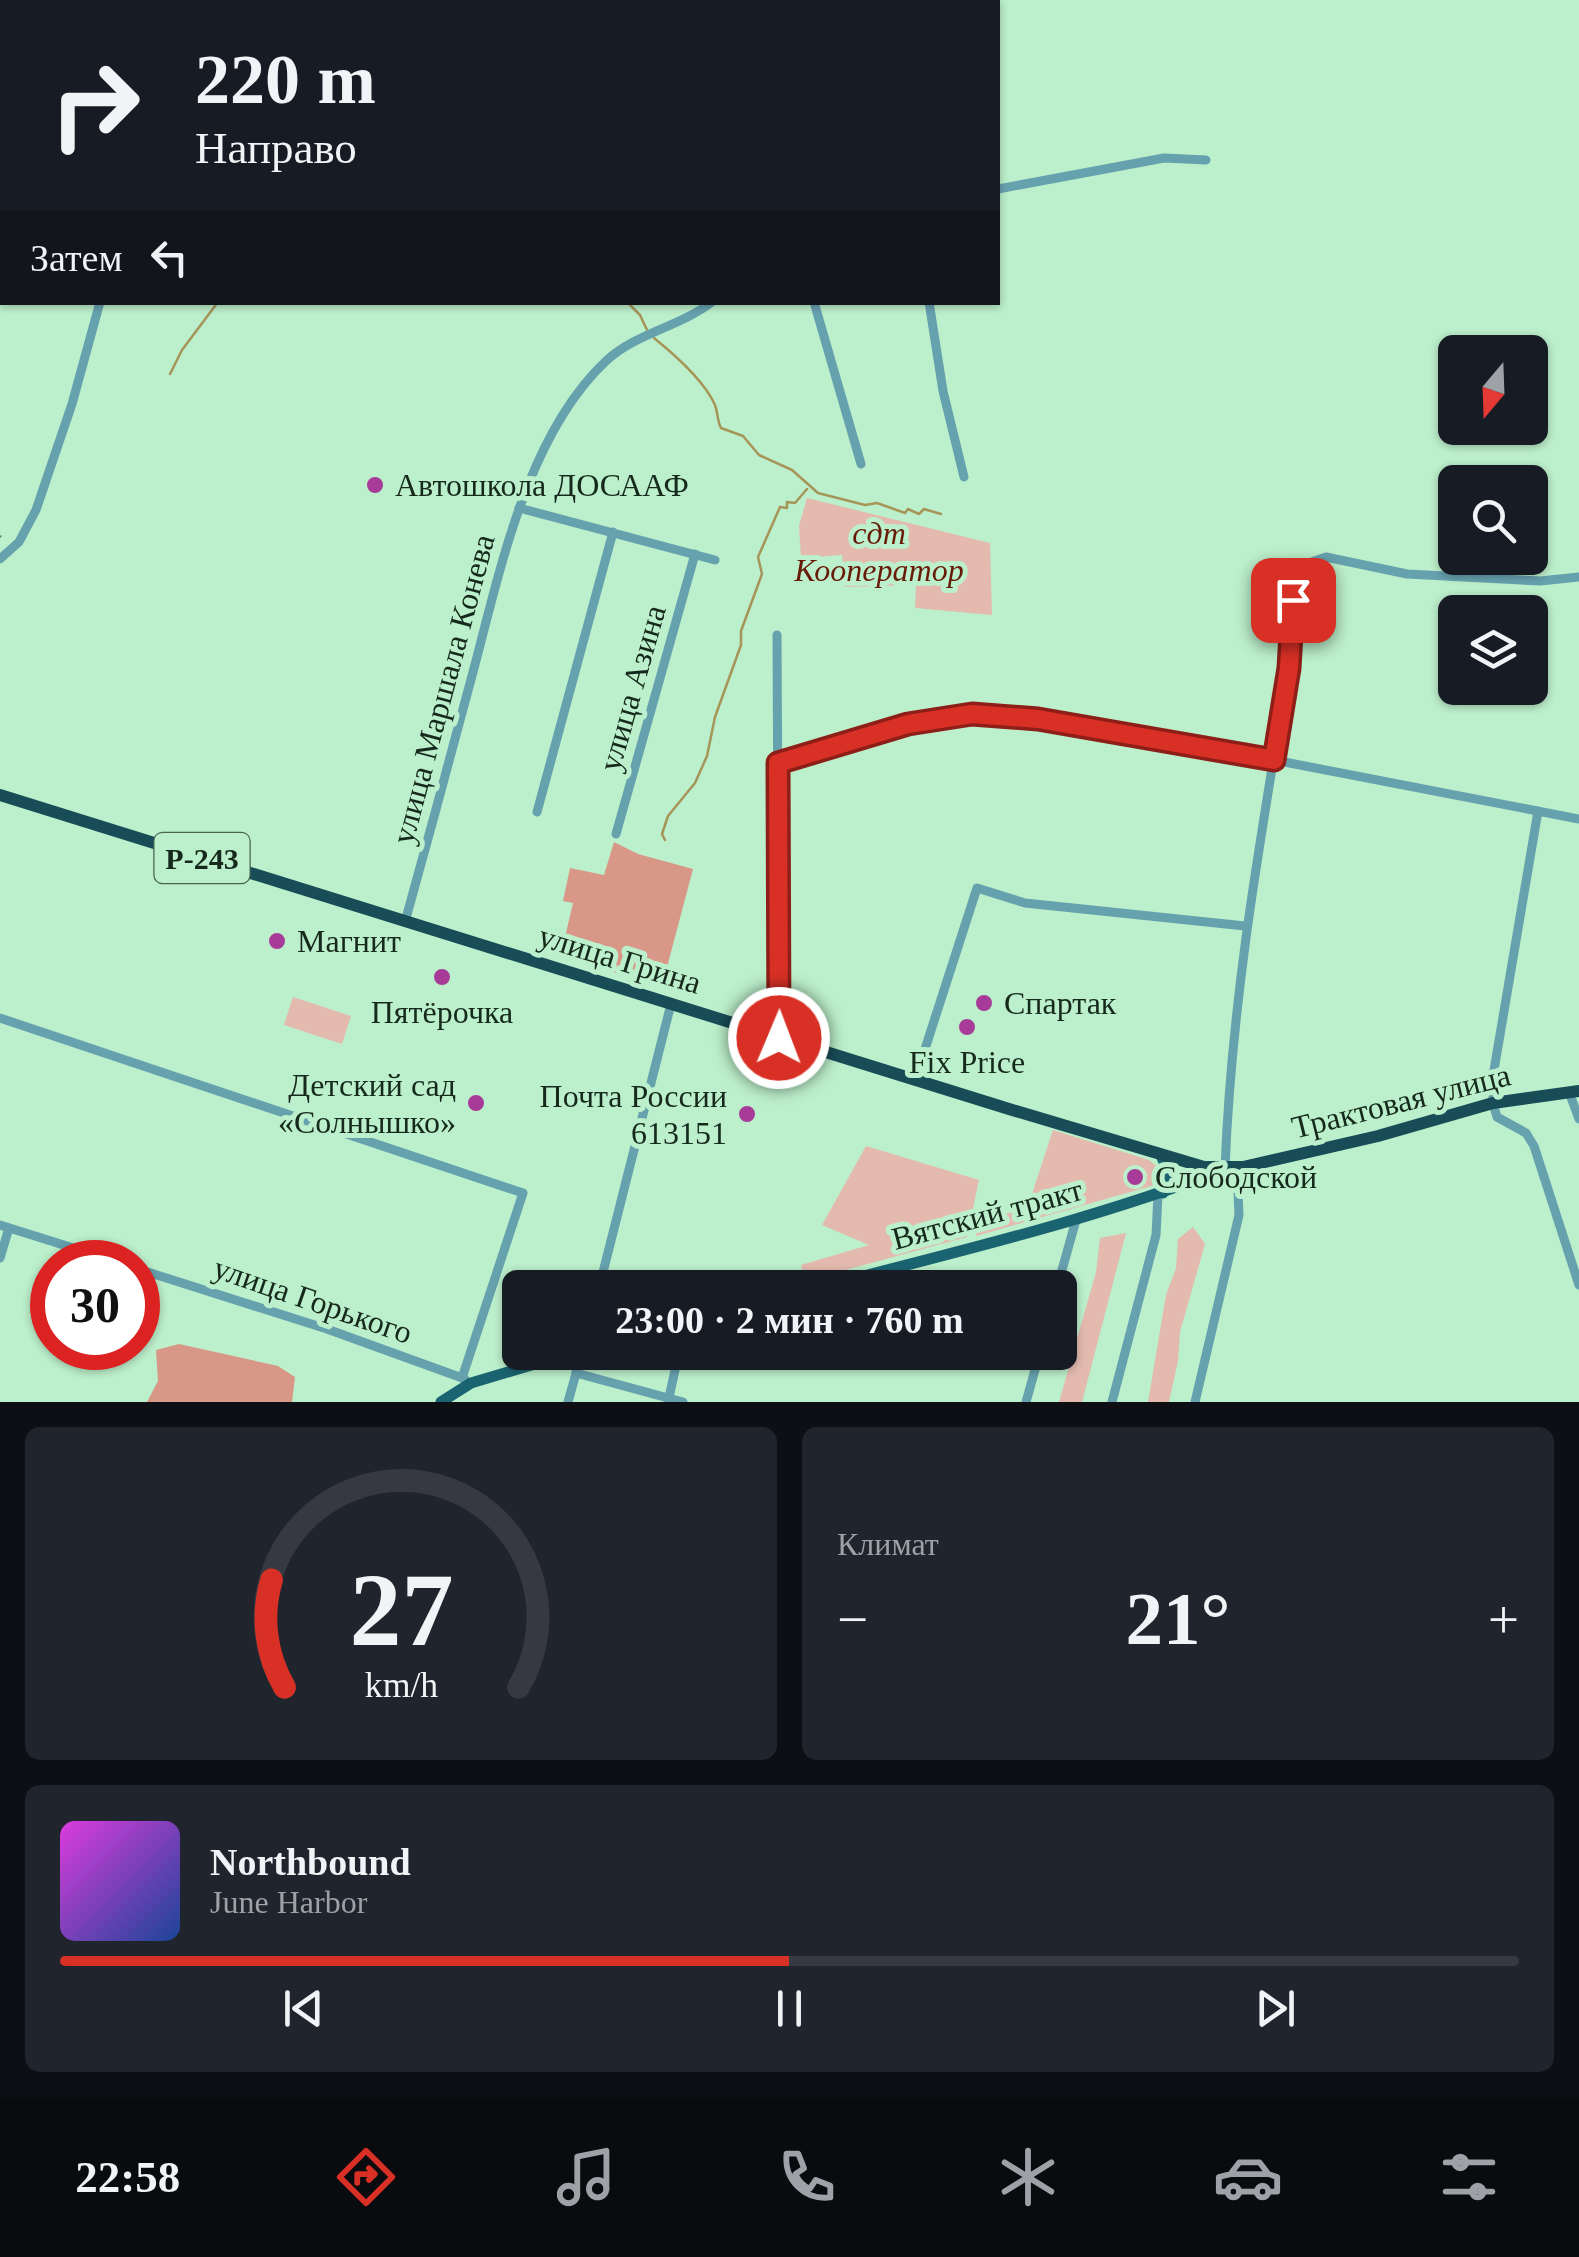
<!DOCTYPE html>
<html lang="ru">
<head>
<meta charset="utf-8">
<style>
	body { margin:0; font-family:"Times New Roman",serif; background:#20242c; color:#f1f3f6; height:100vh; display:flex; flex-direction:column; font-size:38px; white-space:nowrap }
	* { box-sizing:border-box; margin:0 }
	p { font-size:32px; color:#9ea1a6 }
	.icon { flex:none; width:55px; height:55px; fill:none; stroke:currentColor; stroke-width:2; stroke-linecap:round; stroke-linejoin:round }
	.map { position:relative; height:1402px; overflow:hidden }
	.sheet { display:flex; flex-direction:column; gap:25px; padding:25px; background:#0d0f14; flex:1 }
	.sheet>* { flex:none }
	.top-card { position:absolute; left:0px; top:0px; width:1000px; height:305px; box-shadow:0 2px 8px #0004; background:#171b24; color:#f1f3f6; overflow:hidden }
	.needle { width:65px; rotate:199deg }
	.fabs { position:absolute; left:1438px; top:335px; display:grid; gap:20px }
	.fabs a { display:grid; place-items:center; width:110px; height:110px; border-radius:15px; background:#171b24; box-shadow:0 2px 8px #0004; font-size:50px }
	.speed { position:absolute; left:30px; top:1240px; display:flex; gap:20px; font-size:50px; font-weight:700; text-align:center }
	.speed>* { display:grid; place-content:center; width:130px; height:130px; border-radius:50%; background:#171b24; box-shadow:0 2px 8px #0004; line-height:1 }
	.speed .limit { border:15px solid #d22; background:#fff; color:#111 }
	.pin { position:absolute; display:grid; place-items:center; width:85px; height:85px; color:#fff; margin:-42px; border-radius:20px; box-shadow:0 5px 15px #0006 }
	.me { position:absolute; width:110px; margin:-55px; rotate:1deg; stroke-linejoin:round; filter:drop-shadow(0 0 8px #0008) }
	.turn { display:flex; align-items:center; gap:35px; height:210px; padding:0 30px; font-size:45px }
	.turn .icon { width:130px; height:130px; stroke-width:2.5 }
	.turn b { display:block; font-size:70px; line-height:85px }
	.then { display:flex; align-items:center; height:95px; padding:0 30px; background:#0003; gap:20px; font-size:38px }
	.big { font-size:75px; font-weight:700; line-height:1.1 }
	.sheet .card { flex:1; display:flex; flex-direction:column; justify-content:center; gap:15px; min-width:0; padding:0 35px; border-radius:15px; background:#20242c }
	.sheet .dial { align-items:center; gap:0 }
	.dial svg { height:260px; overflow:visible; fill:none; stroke:#363941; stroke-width:7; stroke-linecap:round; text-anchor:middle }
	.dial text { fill:#f1f3f6; stroke:none }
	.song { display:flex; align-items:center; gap:30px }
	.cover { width:120px; height:120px; border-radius:15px; background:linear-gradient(135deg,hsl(300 70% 55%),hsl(220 70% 35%)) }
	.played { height:10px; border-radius:5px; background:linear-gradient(90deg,#d93025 50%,#363941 50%) }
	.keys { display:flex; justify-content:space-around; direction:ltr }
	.heat { display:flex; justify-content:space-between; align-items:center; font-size:55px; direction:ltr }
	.sheet .tiles { flex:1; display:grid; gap:25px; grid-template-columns:1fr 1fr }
	.card:last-child { grid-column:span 2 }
	.trip { position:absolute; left:502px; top:1270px; width:575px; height:100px; border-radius:15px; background:#171b24; box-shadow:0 2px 8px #0004; font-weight:700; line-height:100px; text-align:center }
	.menu { display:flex; height:160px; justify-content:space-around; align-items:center; background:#090b0e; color:#9ea1a6 }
	.menu .icon { width:70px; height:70px }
	.menu .on { color:#d93025 }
	.menu b { font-size:45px; color:#f1f3f6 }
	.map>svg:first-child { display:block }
	.green { fill:#e4baaf }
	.forest { fill:#d99787 }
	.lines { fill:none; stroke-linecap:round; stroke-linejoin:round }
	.stream { stroke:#a69559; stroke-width:2.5 }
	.minor { stroke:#66a1ae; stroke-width:9 }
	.major { stroke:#1a6472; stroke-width:11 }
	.highway { stroke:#184c57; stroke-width:12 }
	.rail { stroke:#5d7e67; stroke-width:2.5; stroke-dasharray:15 8; stroke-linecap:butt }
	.route-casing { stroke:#8d1f18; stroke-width:25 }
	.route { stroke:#d93025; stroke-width:18 }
	.poi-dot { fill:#a83a98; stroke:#bcefcb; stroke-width:4 }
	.labels { text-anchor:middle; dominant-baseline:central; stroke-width:10; stroke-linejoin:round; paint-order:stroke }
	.shield { fill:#bcefcb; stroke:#476450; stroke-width:2.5 }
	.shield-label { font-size:30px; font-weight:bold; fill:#15291c }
	.poi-label { font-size:32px; fill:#15291c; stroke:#bcefcb; text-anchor:start }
	.park-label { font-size:32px; font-style:italic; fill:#671a08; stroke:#bcefcb }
	.street-label { font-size:32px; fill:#15291c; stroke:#bcefcb }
</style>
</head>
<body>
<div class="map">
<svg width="1579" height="1402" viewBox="0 0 1579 1402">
	<rect width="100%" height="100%" fill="#bcefcb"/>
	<g class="green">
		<path d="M807,498l183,45 2,72 -77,-7 1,-23 -71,2 -3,-32 -41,3 -2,-32z"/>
		<path d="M293,997l58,19 -9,28 -58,-19z"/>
		<path d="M1053,1130l96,30 10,8 1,9 -5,8 -179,51v-15l51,-12z"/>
		<path d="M866,1146l113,34 -12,57 -162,44 -4,-16 68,-20 -47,-20z"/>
		<path d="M1193,1227l12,17 -25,88 -2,29 -9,41h-21l18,-107 10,-27 2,-29z"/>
		<path d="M1126,1233l-44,169h-23l37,-130 4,-34z"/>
	</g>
	<g class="forest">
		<path d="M614,842l24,12 55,15 -31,117 -108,-31 5,-21 7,-1 7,-30 -10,-2 7,-33 34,7z"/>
		<path d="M179,1344l99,22 17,11 -3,25h-145l11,-21 -2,-31z"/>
	</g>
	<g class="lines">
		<g class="stream">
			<path d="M480,0l1,2"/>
			<path d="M627,302l13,13 8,17"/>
			<path d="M654,338c21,17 50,42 61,67 3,8 2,15 6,23l22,8 16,19 33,15 26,23 47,12 12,-2 28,10 3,-4 11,5 5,-5 17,5"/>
			<path d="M170,374l12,-24 36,-48"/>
			<path d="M665,840l-3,-6 6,-18 27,-33 12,-27 8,-39 26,-72v-14l21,-57 -4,-17 22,-50 7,1v-6l8,1 12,-14"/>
		</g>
		<g class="minor">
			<path d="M736,0l1,2"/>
			<path d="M998,189l166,-31 42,2"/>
			<path d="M814,302l47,162"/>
			<path d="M929,302l14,89 21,86"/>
			<path d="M519,508l196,52"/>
			<path d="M0,559l19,-17 17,-32 36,-106 28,-102"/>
			<path d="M777,635l2,403"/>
			<path d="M779,763l130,-40 63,-9 66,5 236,41 305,59"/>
			<path d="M1538,811l-45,265v27l4,14 29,16 8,13 45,139"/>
			<path d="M537,812l76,-280"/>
			<path d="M616,834l79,-280"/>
			<path d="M405,922c23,-83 46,-167 68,-250 27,-101 54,-237 133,-311 30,-28 73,-34 106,-59"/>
			<path d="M0,1018l523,175 -61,185"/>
			<path d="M915,1080l62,-192 48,15 220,23"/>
			<path d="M1569,1092l10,27"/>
			<path d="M1225,1169c6,-159 32,-311 58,-467 8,-45 8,-91 17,-136l26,-9 81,17 133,7 39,-4"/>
			<path d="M0,1225l118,37"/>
			<path d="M0,1258l9,-30"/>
			<path d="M138,1269l189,60 138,50"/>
			<path d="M599,1288l72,-284"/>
			<path d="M1057,1288l19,-68"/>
			<path d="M576,1373l107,29"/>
			<path d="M568,1402l14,-50"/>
			<path d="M668,1402l11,-50"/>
			<path d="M1026,1402l14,-50"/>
			<path d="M1112,1402l44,-167 2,-40"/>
			<path d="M1195,1402l44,-187 -2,-47"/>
		</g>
		<g class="major">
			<path d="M1161,1155l7,18 -5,20"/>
			<path d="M818,1288c137,-36 275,-68 407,-119"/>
			<path d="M441,1402l30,-19 104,-31"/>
		</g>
		<path class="highway" d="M0,795l1009,314 195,58h39l135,-31 115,-33 86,-12"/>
		<path class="rail" d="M0,536l1,1"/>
	</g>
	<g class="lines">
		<defs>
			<path id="route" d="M779,1038l-1,-275 130,-39 64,-10 66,5 236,41 15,-92 4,-68"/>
		</defs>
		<use href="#route" class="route-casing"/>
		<use href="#route" class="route"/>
	</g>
	<g class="poi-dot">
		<circle cx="375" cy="485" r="10"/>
		<circle cx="277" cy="941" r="10"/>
		<circle cx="442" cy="977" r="10"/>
		<circle cx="984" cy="1003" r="10"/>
		<circle cx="967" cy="1027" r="10"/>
		<circle cx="476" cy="1103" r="10"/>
		<circle cx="747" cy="1114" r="10"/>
		<circle cx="1135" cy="1177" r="10"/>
	</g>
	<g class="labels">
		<rect class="shield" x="154.5" y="833" width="95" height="50" rx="8"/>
		<g class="shield-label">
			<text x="202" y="858">Р-243</text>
		</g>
		<g class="poi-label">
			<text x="395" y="485">Автошкола ДОСААФ</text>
			<text x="297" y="941">Магнит</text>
			<text x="1004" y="1003">Спартак</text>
			<text x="442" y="1012" text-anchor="middle">Пятёрочка</text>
			<text x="967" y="1062" text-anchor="middle">Fix Price</text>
			<text x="456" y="1085" text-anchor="end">Детский сад<tspan x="456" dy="37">«Солнышко»</tspan></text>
			<text x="727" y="1096" text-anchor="end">Почта России<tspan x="727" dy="37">613151</tspan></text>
			<text x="1155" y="1177">Слободской</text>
		</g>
		<g class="park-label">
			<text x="879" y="533">сдт<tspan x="879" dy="37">Кооператор</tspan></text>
		</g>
		<g class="street-label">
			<text transform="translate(632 688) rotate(-74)">улица Азина</text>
			<text transform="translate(443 689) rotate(-75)">улица Маршала Конева</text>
			<text transform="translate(620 959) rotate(17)">улица Грина</text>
			<text transform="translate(1401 1101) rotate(-14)">Трактовая улица</text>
			<text transform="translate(987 1214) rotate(-15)">Вятский тракт</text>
			<text transform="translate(313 1300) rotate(19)">улица Горького</text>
		</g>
	</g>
</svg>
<div class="fabs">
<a><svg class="needle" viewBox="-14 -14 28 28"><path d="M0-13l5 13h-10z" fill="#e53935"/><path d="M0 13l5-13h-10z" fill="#9ea1a6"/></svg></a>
<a><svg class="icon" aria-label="search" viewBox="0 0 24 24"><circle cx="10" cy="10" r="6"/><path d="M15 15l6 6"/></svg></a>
<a><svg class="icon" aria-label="layers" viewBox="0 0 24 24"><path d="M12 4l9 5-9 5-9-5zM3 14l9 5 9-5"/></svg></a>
</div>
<div class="speed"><div class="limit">30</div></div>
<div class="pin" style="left:1293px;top:600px;background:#d93025"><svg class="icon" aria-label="arrive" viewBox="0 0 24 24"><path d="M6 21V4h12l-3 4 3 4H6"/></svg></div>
<svg class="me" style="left:779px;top:1038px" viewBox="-20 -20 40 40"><circle r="17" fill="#d93025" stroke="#fff" stroke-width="3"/><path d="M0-11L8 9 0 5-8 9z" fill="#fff"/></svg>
<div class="trip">23:00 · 2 мин · 760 m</div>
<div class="top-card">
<div class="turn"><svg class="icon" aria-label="right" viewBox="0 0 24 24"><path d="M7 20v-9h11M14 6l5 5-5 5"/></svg><div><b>220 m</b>Направо</div></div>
<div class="then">Затем<svg class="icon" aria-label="left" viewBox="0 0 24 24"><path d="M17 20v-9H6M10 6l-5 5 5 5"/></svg></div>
</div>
</div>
<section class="sheet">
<div class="tiles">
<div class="card dial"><svg viewBox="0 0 100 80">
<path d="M14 69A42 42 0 1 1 86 69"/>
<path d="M14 69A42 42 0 0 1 10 36" stroke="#d93025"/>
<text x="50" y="56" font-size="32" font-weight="700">27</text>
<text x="50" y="72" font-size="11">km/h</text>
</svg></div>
<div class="card"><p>Климат</p>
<div class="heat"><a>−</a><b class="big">21°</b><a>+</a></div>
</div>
<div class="card">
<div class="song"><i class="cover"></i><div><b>Northbound</b><p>June Harbor</p></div></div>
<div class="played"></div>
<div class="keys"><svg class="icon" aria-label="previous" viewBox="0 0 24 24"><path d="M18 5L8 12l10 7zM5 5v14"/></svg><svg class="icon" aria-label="pause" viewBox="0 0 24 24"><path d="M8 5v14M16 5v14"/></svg><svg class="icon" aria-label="next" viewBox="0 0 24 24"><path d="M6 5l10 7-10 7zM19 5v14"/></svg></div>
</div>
</div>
</section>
<nav class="menu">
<b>22:58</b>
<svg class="icon on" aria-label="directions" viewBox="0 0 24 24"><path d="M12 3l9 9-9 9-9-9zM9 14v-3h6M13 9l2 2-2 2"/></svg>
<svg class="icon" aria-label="music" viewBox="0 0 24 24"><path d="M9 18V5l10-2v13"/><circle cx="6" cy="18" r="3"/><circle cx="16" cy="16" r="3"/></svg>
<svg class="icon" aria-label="phone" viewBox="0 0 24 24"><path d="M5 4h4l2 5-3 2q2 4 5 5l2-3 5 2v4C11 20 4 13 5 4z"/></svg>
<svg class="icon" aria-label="climate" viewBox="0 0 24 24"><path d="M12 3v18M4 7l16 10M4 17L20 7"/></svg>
<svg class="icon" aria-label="car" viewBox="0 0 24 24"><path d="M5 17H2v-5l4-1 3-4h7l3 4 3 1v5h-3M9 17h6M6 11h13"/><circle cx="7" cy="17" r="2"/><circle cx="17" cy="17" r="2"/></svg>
<svg class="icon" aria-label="filters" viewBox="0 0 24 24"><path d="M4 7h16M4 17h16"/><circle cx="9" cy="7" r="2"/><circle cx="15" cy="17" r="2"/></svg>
</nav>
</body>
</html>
